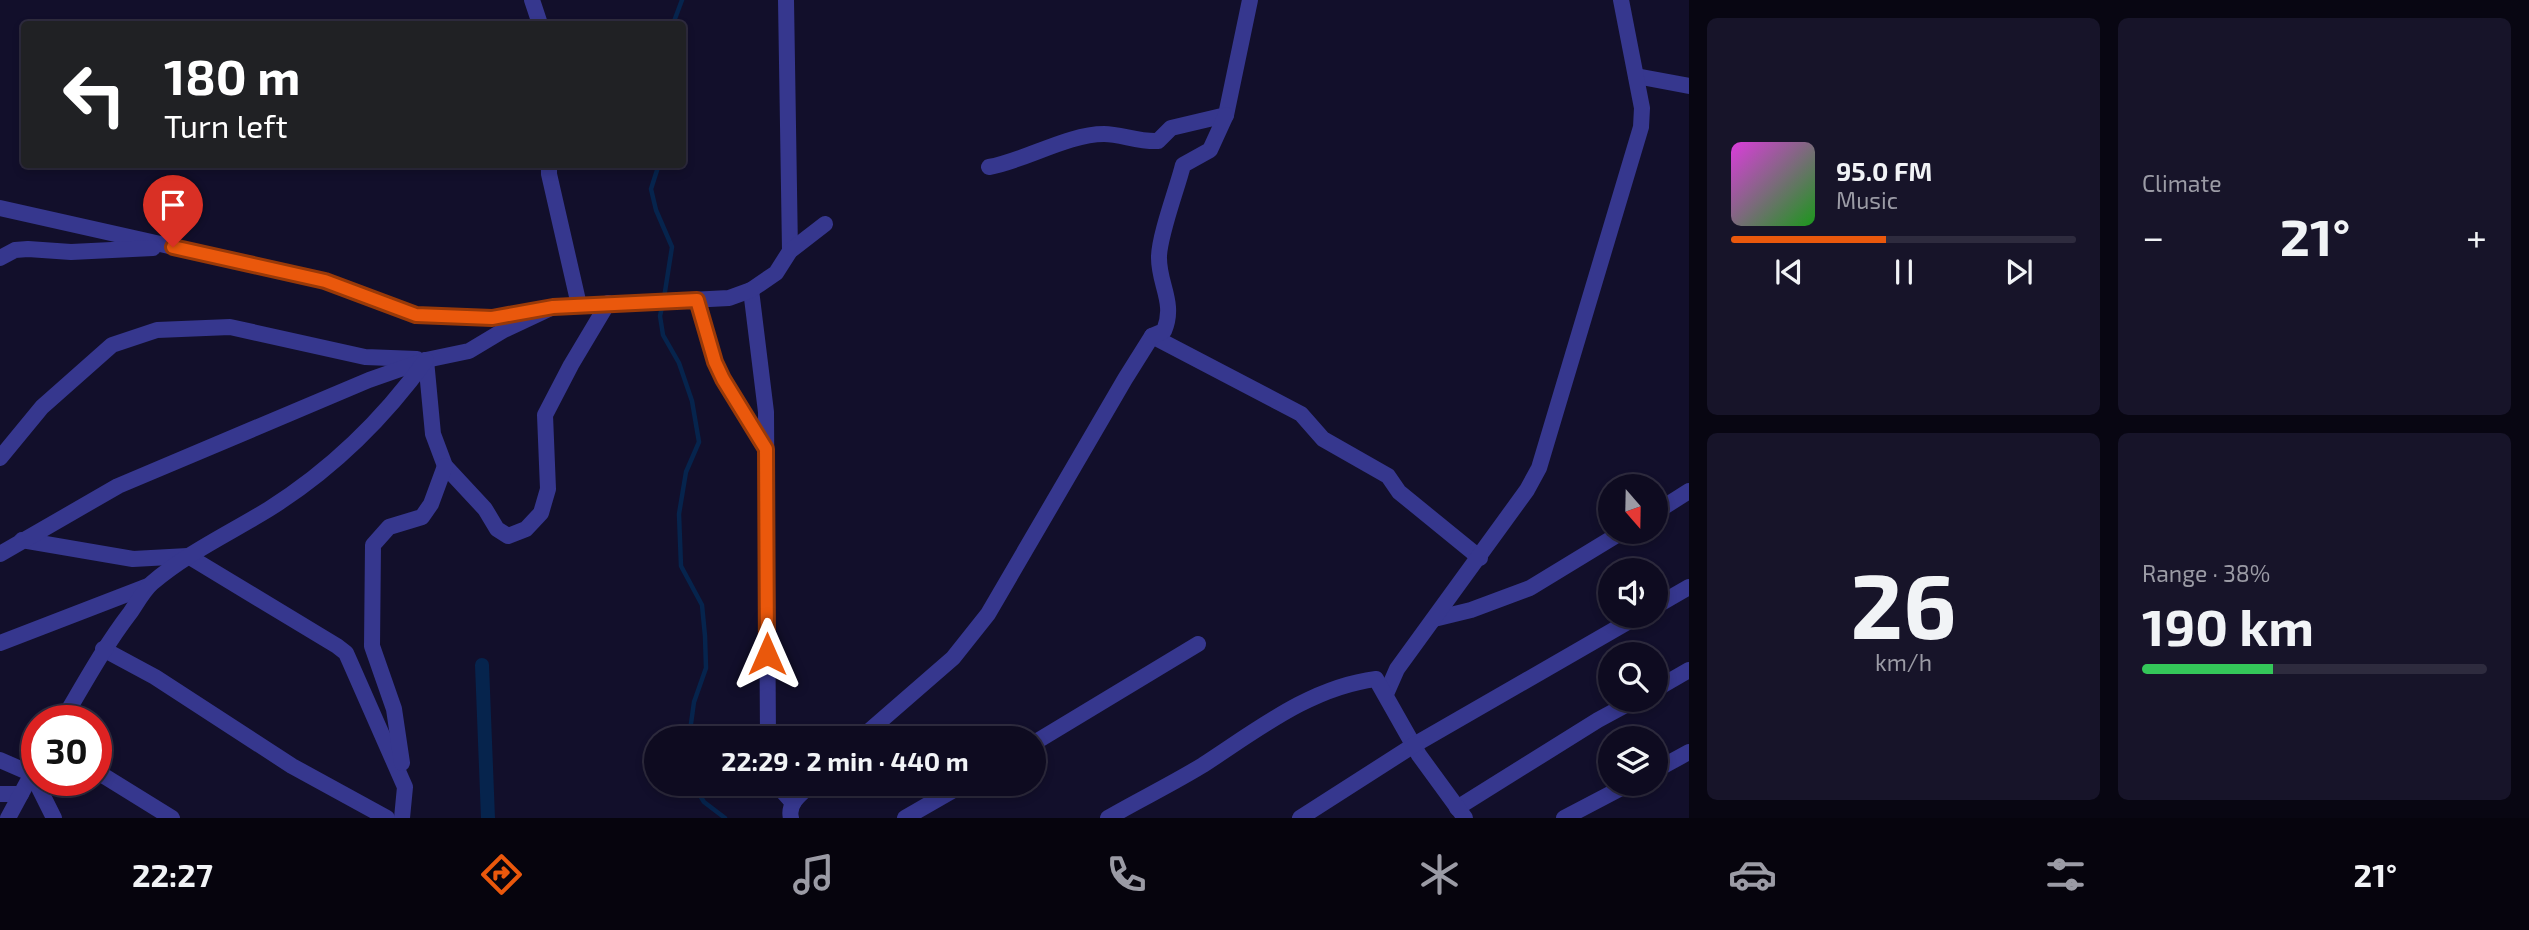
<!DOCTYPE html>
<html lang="en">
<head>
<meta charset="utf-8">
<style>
	body { margin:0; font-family:"Exo 2",sans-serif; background:#171429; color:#f1f3f6; height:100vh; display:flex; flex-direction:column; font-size:26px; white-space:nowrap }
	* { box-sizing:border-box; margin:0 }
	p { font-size:23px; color:#9b9ba5 }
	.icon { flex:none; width:38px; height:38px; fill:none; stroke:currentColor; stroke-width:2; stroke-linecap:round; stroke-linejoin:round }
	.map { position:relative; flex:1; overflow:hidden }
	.sheet { display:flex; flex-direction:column; gap:18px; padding:18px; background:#080612; width:840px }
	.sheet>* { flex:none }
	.guide { position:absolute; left:21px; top:21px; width:665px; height:147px; border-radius:7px; box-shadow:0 4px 10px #0003,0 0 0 2px #2e2b3e; background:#202124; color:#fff; overflow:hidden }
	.needle { width:46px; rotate:160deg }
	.fabs { position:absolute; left:1598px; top:474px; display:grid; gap:14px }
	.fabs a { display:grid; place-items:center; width:70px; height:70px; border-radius:50%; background:#0e0b20; box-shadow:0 4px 10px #0003,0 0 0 2px #2e2b3e; font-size:35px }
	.speed { position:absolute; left:21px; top:705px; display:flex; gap:14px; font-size:35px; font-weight:700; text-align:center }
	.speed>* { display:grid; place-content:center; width:91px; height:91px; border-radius:50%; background:#0e0b20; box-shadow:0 4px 10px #0003,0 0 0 2px #2e2b3e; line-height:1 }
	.speed .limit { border:10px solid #d22; background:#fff; color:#111 }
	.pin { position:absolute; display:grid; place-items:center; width:60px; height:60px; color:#fff; margin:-72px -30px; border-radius:50% 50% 50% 0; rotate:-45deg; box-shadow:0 0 7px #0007 }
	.pin .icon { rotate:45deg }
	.me { position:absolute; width:77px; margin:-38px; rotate:0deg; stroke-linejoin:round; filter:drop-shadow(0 0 5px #0008) }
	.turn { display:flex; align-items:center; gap:24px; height:147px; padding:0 28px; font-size:32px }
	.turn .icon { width:91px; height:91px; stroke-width:2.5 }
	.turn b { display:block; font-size:49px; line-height:60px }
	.big { font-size:52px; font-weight:700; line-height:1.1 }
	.sheet .widget { flex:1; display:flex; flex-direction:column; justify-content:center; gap:10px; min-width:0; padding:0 24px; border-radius:10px; background:#171429 }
	.sheet .dial { align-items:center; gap:0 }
	.dial b { font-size:91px; line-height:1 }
	.song { display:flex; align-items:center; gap:21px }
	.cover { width:84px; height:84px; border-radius:10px; background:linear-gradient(135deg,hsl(300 70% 55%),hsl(120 70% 35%)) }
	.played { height:7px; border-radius:4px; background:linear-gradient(90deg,#ea580c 45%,#2e2b3e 45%) }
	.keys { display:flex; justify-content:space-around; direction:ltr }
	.heat { display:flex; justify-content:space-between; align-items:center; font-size:38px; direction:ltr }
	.charge { height:10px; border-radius:5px; background:linear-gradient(90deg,#34c759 38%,#2e2b3e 0) }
	.sheet .tiles { flex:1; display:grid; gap:18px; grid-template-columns:repeat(2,1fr) }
	.trip { position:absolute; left:644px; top:726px; width:402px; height:70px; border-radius:35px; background:#0e0b20; box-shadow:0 4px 10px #0003,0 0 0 2px #2e2b3e; font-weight:700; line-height:70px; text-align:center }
	.tabs { display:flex; height:112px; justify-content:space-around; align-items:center; background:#06040d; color:#9b9ba5 }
	.tabs .icon { width:49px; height:49px }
	.tabs .on { color:#ea580c }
	.tabs b { font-size:32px; color:#f1f3f6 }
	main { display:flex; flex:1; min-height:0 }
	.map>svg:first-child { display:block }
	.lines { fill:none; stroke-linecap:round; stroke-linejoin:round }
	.stream { stroke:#06244d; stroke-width:4.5 }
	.canal { stroke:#06244d; stroke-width:14 }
	.minor { stroke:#36378e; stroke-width:16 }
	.route-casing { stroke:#983908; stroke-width:18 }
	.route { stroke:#ea580c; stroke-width:12 }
</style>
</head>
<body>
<main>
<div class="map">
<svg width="1689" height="818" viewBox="0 0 1689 818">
	<rect width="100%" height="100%" fill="#120f2b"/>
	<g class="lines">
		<g class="stream">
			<path d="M673,24l9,-24"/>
			<path d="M659,164l-8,25 5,21 16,37 -8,51"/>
			<path d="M662,307l-2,9 3,19 16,28 13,38 7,41 -13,30 -7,42 2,52 21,39 3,31 1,32 -12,34 -5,36"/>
			<path d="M693,784l11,18 21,16"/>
		</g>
		<path class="canal" d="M482,665l6,153"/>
		<g class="minor">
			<path d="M532,0l8,24"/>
			<path d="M786,0l4,251"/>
			<path d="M1636,76l53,10"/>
			<path d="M549,164v10l30,131"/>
			<path d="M989,167c35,-6 79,-33 115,-33 17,0 34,8 54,7l13,-13 55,-13 24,-115"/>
			<path d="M0,208l325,73 91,34 76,3 38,-7"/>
			<path d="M0,258l15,-8 13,-1 43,3 82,-4"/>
			<path d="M751,290l15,122 2,326"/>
			<path d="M697,300l18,62 8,17 42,68"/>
			<path d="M1152,336l149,78 22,25 65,37 11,16 81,66"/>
			<path d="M426,360l7,74 12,32 40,43 12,20 11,7 18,-7 15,-16 7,-24 -3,-74 26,-50 37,-62"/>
			<path d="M0,458l42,-51 70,-62 45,-15 73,-3 135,30 52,2"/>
			<path d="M1656,512l33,-21"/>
			<path d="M22,540l111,19 55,-3 149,90 9,7 4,9 55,125 -3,31"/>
			<path d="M0,554l118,-68 251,-106 57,-20 43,-9 35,-21 49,-23 176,-9 22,-8 25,-17 14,-22 35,-27"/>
			<path d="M1656,606l33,-19"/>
			<path d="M1434,619l37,-9 59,-22 92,-56"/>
			<path d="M0,643l148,-57"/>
			<path d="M103,649l52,28 137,89 95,52"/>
			<path d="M1656,689l33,-19"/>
			<path d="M1386,694l11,-25 130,-179 12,-22 102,-341 1,-19 -21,-108"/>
			<path d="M62,721c22,-37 42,-74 68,-108 7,-10 13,-22 22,-30 35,-30 78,-50 117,-74 62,-39 115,-91 157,-149"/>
			<path d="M861,738l92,-80 35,-44 137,-235 27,-43 12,-5c12,-29 -6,-47 -5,-75 1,-23 18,-67 24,-91l27,-15 16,-35"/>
			<path d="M1034,743l164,-99"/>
			<path d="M0,760l32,14 22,44"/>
			<path d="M402,763l-8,-54 -22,-63 1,-101 16,-18 33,-10 9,-13 14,-38"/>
			<path d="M1656,770l33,-18"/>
			<path d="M96,771l76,47"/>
			<path d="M776,784l17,19"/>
			<path d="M0,794h21"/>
			<path d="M1457,808l141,-88 37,-20"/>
			<path d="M8,818l27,-50"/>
			<path d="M791,818c-4,-15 11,-25 21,-34"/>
			<path d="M905,818l59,-34"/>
			<path d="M1108,818c31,-18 64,-34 95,-53 54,-35 108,-78 173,-86l43,76 46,63"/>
			<path d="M1300,818l114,-73 224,-129"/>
			<path d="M1564,818l65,-34"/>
		</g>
	</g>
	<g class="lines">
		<defs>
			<path id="route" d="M173,247l152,34 91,34 76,3 61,-11 144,-7 18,62 8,17 43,70 1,205"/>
		</defs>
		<use href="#route" class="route-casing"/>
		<use href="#route" class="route"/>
	</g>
</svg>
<div class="fabs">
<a><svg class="needle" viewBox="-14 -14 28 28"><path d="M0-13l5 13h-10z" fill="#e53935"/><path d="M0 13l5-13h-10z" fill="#9b9ba5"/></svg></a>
<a><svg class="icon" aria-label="sound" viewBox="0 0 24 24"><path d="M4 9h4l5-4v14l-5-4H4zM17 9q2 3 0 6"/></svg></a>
<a><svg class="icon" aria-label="search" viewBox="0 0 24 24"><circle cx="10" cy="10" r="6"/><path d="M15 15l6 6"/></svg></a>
<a><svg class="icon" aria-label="layers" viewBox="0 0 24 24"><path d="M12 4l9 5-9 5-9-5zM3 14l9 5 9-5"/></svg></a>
</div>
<div class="speed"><div class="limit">30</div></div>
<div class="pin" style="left:173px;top:247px;background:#d93025"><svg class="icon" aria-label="arrive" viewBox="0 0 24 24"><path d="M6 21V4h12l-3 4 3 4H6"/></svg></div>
<svg class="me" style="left:767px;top:654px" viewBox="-20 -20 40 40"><path d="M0-17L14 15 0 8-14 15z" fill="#ea580c" stroke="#fff" stroke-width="4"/></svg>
<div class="trip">22:29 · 2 min · 440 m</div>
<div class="guide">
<div class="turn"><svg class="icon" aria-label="left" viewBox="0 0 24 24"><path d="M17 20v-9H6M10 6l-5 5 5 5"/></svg><div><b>180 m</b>Turn left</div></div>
</div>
</div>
<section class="sheet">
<div class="tiles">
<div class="widget">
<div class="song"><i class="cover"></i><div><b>95.0 FM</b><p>Music</p></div></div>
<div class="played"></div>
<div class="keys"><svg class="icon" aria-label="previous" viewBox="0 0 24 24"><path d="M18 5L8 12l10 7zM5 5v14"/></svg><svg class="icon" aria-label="pause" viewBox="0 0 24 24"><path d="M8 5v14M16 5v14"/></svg><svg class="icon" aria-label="next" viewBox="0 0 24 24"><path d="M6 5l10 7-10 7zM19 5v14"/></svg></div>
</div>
<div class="widget"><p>Climate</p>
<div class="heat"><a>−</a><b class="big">21°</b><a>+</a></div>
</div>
<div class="widget dial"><b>26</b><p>km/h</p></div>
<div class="widget"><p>Range · 38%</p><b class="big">190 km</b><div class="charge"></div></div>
</div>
</section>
</main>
<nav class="tabs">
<b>22:27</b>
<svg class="icon on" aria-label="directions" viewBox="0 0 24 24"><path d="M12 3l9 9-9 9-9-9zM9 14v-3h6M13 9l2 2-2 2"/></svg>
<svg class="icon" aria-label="music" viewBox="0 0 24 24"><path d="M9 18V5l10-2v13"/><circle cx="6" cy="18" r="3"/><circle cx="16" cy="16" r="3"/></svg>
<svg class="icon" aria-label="phone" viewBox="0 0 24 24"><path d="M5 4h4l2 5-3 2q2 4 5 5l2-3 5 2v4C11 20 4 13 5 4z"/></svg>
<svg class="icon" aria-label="climate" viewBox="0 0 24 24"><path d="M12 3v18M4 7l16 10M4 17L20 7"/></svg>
<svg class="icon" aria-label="car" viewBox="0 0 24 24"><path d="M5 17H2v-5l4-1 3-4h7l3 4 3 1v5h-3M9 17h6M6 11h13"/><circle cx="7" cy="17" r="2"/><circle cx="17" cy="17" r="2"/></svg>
<svg class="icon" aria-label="filters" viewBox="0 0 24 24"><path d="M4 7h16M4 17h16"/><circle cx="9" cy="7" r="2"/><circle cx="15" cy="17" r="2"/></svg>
<b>21°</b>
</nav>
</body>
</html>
